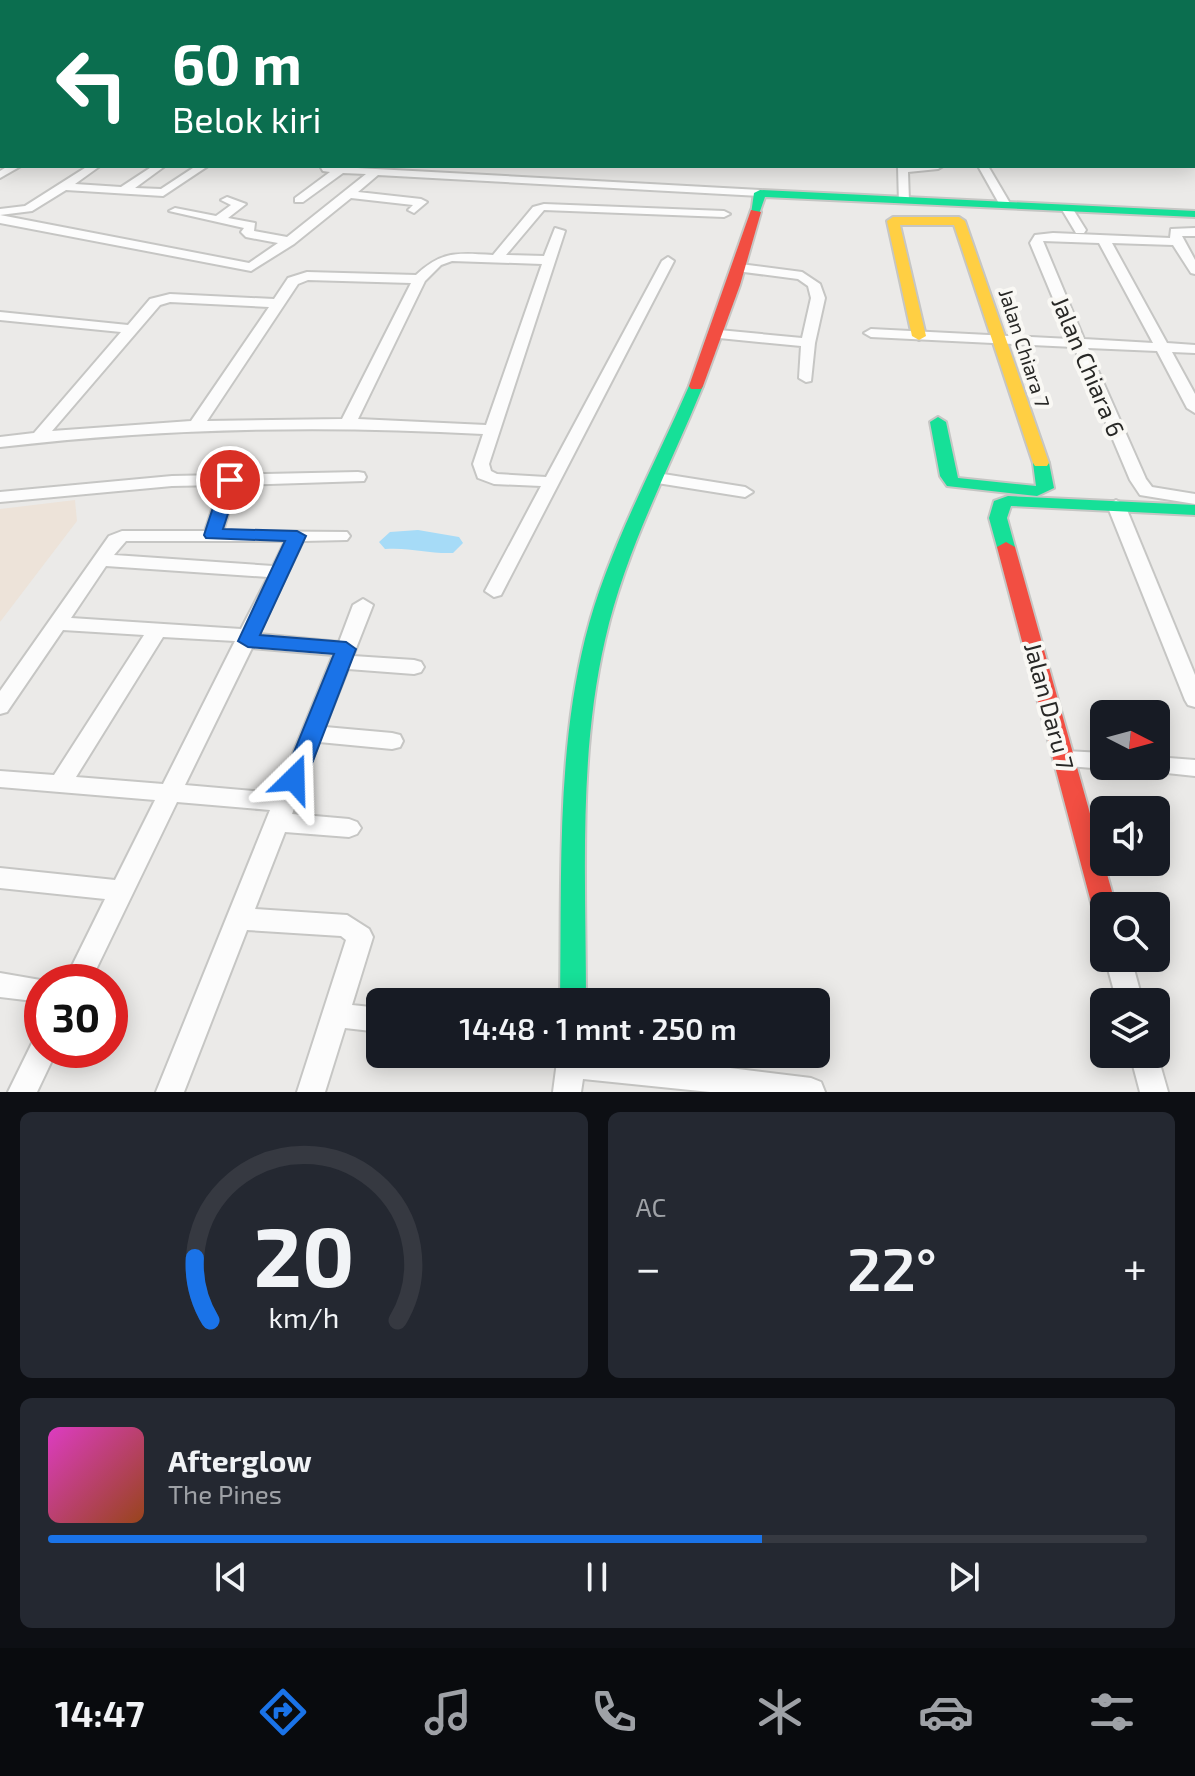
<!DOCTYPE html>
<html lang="id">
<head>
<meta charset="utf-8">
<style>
	body { margin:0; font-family:"Exo 2",sans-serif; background:#242831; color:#f1f3f6; height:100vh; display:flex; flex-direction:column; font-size:30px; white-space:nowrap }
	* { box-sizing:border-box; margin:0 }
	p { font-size:26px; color:#9ea1a6 }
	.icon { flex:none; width:44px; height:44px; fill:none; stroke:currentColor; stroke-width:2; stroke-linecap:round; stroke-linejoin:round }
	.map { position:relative; height:1092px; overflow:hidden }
	.details { display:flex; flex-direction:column; gap:20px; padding:20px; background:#0d0f14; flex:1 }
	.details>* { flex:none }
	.hud { position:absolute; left:0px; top:0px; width:1196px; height:168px; box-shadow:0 4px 20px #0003; background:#0b6e4f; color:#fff; overflow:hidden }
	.needle { width:52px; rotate:96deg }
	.buttons { position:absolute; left:1090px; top:700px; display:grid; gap:16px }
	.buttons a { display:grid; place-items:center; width:80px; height:80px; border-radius:12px; background:#171b24; box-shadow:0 4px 20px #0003; font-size:40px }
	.speed { position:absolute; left:24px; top:964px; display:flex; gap:16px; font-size:40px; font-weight:700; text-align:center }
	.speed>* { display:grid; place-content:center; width:104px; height:104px; border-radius:50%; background:#171b24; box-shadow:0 4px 20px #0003; line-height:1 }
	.speed .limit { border:12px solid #d22; background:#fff; color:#111 }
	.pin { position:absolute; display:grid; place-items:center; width:68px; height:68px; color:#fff; margin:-34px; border:4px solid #fff; border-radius:50%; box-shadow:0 2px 8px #0007 }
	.me { position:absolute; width:88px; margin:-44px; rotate:22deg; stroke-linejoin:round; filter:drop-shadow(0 0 6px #0008) }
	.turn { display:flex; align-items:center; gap:28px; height:168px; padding:0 40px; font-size:36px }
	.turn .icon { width:104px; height:104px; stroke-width:2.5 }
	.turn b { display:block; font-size:56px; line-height:68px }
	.big { font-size:60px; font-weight:600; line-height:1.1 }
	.details .tile { flex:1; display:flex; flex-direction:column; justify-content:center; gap:12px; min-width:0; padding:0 28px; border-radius:12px; background:#242831 }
	.details .dial { align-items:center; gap:0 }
	.dial svg { height:208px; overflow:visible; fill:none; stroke:#363941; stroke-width:7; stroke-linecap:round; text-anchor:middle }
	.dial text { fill:#f1f3f6; stroke:none }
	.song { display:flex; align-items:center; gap:24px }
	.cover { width:96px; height:96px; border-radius:12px; background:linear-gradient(135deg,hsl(310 70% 55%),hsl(20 70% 35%)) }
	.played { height:8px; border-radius:4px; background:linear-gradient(90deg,#1a73e8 65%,#363941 65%) }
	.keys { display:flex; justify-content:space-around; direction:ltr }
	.heat { display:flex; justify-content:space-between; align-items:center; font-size:44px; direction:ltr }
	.details .tiles { flex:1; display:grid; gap:20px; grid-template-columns:1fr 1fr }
	.tile:last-child { grid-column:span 2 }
	.trip { position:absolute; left:366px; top:988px; width:464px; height:80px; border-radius:12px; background:#171b24; box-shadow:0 4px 20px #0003; font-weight:600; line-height:80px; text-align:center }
	.tab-bar { display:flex; height:128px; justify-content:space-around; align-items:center; background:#090b0e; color:#9ea1a6 }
	.tab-bar .icon { width:56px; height:56px }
	.tab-bar .selected { color:#1a73e8 }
	.tab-bar b { font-size:36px; color:#f1f3f6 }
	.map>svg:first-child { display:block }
	.commercial { fill:#ede3d9 }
	.water { fill:#a6dbf7 }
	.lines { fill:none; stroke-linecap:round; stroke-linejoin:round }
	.street-casing { stroke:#c6c6c4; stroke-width:4 }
	.fast-casing { stroke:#c6c6c4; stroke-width:4 }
	.slow-casing { stroke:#c6c6c4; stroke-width:4 }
	.jam-casing { stroke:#c6c6c4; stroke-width:4 }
	.street { fill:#fcfcfc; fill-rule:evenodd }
	.fast { fill:#16e098; fill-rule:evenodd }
	.slow { fill:#ffcf43; fill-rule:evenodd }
	.jam { fill:#f24e42; fill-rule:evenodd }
	.route { fill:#1a73e8; stroke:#114b97; stroke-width:2 }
	.labels { text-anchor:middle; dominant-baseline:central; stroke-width:8; stroke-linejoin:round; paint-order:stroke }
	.far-street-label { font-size:20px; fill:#282826; stroke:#f9f8f4 }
	.street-label { font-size:24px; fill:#282826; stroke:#f9f8f4 }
</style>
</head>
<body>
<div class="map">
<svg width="1195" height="1092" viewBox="0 0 1195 1092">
	<rect width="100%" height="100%" fill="#ebeae8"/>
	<path class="commercial" d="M75,500l2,21 -77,101v-113z"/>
	<path class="water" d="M418,530l41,7 4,6 -10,10c-24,1 -43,-6 -68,-4l-6,-7 11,-10z"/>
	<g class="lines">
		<defs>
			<g id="street">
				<path d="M96,0h8l1,2h-8z"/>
				<path d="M147,0h8l1,2h-8z"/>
				<path d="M508,0h8l-8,2z"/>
				<path d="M526,0h8l-9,2z"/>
				<path d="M650,0h10l2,2h-10z"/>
				<path d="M931,0h11l2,2h-11z"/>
				<rect x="0" y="29" width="2" height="4"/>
				<rect x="0" y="41" width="2" height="6"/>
				<path d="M2,56v6l-2,1v-6z"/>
				<path d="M2,79v6l-2,1v-6z"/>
				<rect x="0" y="104" width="2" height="6"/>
				<rect x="1194" y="107" width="1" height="6"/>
				<path d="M0,150h2l-2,7z"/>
				<path d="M8,166h13l-21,12v-7z"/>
				<path d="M88,166h12l-25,18 46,3 32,-21h12l-30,22 26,1 35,-23h12l-45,30 -97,-6 -34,21 -32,4v-6l25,-3z"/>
				<path d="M320,166l440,24 6,3 -6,3 -382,-21 -20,17 63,7 6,3 -13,11 -6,-3 5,-5 -62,-7 -57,46 -43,27 -251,-48v-8l249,48 29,-20 -32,-6 -5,-5 3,-4 -75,-17 6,-3 41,8 15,-11 -10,-5 6,-3 19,7 -18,14 27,5 -1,8 33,6 79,-63 -23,-1 -40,29h-8v-4l35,-26 -7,-1z"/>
				<path d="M943,166l-5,3 -30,3 1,29 -10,2 -1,-36z"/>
				<path d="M978,166h10l23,39 -2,2h-8z"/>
				<path d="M544,204l180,7 6,3 -6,3 -180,-7 -38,45 38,1 11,-28 10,3 -76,233 2,7 6,3 49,3 116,-216 6,-4 6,4 -173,334 -7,2 -9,-6 56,-105 -47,-2 -16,-6 -5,-14 10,-30c-162,-9 -322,-6 -483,13v-10l34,-4 87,-101 -121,-12v-8l128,13 22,-26 20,-5 104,5 14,-21 19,-6 109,3c27,-25 42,-22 77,-20l40,-48zM452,261l90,3 -56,161 -128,-6 67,-138 16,-16zM308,280l103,3 -69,136 -135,2 91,-137zM170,302l99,5 -78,114 -139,10 108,-126z"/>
				<path d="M1063,206h8l15,24 -2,3h-8l-15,-25z"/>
				<path d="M1195,228v8h-13l13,24v14l-4,-1 -18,-28 -61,-2 55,100 28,2v8l-23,-1 23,42v19l-8,-5 -30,-57 -69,-3 58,131 6,8 43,7v10l-55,-9 -10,-15 -56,-133 -203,-10 -7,-4 7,-4 199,10 -40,-96 5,-8 18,-2 117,5 1,-9zM1043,241l56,2 54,100 -69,-4z"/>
				<path d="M740,264l62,8 18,12 5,14 -10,45 -4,38 -5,1 -7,-4 2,-32 -82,-8 -7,-4 7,-4 83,8 9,-40 -3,-12 -10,-7 -62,-8 -2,-3z"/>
				<path d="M358,472l6,1 2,4 -2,4 -127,4 -14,46 124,1 3,4 -3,4 -44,1 -44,93 80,8 14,-37 10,-6 10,6 -20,51 61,4 7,2 3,5 -3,5 -7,2 -66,-5 -23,58 67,6 8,2 3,6 -3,6 -8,2 -73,-7 -27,72 57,5 8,3 4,6 -4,6 -8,3 -64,-5 -30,77 92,6 22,14 4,8 -21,68 28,3v24l-35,-4 -20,64h-28l49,-152 -5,-4 -94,-6 -63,162h-28l114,-282 -93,-8 -87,180h-26l41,-83 -105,-11v-20l115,12 40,-80 -155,-13v-16l54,4 90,-140 -81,-5 -56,82 -7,2v-23l109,-155 13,-5h83l15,-46 -48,1 -172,16v-10l172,-16zM126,541h159l-12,25 -159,-11zM106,566l162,11 -27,52 -170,-11zM163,637l72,4 -72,143 -87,-7zM252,648l81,7 -56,138 -92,-8z"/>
				<path d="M657,473l88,14 8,5 -8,5 -94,-15 -2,-4z"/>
				<path d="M1116,500l9,5 70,170v32l-7,-2 -3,-5 -78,-195z"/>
				<path d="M1065,751l39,2v13h8l-8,3 -47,-4 -3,-6 3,-6z"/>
				<path d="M1156,757l39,3v16l-47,-5 -3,-5h11z"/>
				<path d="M1105,958h26l12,44h-26z"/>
				<path d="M0,973l52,9h-10v20l-42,-5z"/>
				<path d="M42,1038v12h15l-20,42h-29l25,-51z"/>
				<path d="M1156,1050l12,42h-28l-10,-38h26z"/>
				<path d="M558,1054l124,8 129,16 10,4 4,10h-115l-127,-13 -2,13h-28z"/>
			</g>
			<g id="fast">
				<path d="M760,190l435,21v6l-430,-20 -6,17h-8l3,-21z"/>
				<path d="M696,382l7,4c-34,83 -78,165 -98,254 -27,118 -19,242 -19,362h-26c2,-121 -4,-245 25,-363 22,-88 68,-170 104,-253z"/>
				<path d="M938,417l8,5 12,56 78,8 -3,-23 8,-5 8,5 5,25 -17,8 -90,-10 -7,-10 -10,-54z"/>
				<path d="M1008,496l187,9v10l-184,-9 -4,12 8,29 -9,5 -9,-5 -8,-29 5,-17z"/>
			</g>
			<path id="slow" d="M893,217h66l6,4 84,242 -2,3h-12l-2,-3 -79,-238h-54l26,111 -7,4 -7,-4 -25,-115z"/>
			<g id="jam">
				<path d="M751,210l10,2 -21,73 -37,101 -2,3h-10l-2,-3z"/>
				<path d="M1006,542l9,5 101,359h-12v10l-9,-3 -3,-7 -95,-359z"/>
			</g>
		</defs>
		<use href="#street" class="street-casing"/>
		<use href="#fast" class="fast-casing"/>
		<use href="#slow" class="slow-casing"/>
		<use href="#jam" class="jam-casing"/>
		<use href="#street" class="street"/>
		<use href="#fast" class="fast"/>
		<use href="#slow" class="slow"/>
		<use href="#jam" class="jam"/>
	</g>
	<path class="route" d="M230,475l9,5 -16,49 74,2 9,5 -46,99 86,7 10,7 -50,130 -4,6h-16l-3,-6 51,-125 -86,-7 -10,-6 47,-100 -79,-3 -2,-3 18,-55z"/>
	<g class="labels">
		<g class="far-street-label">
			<text transform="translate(1025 348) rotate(72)">Jalan Chiara 7</text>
		</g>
		<g class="street-label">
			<text transform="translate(1089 366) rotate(67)">Jalan Chiara 6</text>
			<text transform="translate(1050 706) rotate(75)">Jalan Daru 7</text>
		</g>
	</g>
</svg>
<div class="buttons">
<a><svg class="needle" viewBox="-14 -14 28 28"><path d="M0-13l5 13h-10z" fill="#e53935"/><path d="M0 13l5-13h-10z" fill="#9ea1a6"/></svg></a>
<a><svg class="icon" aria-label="sound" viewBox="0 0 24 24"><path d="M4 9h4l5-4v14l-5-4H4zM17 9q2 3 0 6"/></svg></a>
<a><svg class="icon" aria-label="search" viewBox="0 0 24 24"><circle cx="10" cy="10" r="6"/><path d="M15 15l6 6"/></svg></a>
<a><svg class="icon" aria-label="layers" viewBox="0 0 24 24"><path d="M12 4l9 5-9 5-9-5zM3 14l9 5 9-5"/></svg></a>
</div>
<div class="speed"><div class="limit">30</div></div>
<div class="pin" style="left:230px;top:480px;background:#d93025"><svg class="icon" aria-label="arrive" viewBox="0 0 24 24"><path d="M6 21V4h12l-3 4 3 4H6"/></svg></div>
<svg class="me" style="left:294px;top:779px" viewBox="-20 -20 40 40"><path d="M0-17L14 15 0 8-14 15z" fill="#1a73e8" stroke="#fff" stroke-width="4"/></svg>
<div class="trip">14:48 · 1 mnt · 250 m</div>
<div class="hud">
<div class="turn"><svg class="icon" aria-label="left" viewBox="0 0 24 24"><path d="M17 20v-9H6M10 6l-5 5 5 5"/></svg><div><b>60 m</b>Belok kiri</div></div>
</div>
</div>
<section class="details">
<div class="tiles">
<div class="tile dial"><svg viewBox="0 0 100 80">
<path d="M14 69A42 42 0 1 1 86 69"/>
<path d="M14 69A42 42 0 0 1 8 45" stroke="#1a73e8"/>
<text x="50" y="56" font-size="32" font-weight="700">20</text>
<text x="50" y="72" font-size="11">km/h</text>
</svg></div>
<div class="tile"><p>AC</p>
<div class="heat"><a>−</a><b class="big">22°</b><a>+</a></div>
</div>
<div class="tile">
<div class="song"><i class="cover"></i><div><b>Afterglow</b><p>The Pines</p></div></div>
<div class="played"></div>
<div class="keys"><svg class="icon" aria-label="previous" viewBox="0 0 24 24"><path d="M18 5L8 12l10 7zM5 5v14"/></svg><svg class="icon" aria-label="pause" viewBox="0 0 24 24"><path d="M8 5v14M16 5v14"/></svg><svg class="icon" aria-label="next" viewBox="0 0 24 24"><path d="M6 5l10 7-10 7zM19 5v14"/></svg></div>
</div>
</div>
</section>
<nav class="tab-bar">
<b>14:47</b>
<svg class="icon selected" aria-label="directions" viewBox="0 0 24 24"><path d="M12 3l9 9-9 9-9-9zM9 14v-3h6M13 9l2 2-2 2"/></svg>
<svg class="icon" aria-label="music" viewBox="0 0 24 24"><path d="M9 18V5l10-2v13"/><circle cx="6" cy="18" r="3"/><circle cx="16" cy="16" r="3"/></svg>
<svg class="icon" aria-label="phone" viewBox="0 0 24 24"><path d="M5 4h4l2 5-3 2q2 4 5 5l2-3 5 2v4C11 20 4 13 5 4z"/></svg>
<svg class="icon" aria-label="climate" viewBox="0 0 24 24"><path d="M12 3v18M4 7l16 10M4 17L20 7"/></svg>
<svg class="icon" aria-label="car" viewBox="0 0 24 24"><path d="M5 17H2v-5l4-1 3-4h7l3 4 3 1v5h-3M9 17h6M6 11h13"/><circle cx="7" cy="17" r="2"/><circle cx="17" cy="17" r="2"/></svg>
<svg class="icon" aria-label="filters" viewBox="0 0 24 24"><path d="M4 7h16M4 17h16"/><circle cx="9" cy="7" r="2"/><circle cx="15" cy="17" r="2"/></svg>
</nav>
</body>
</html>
